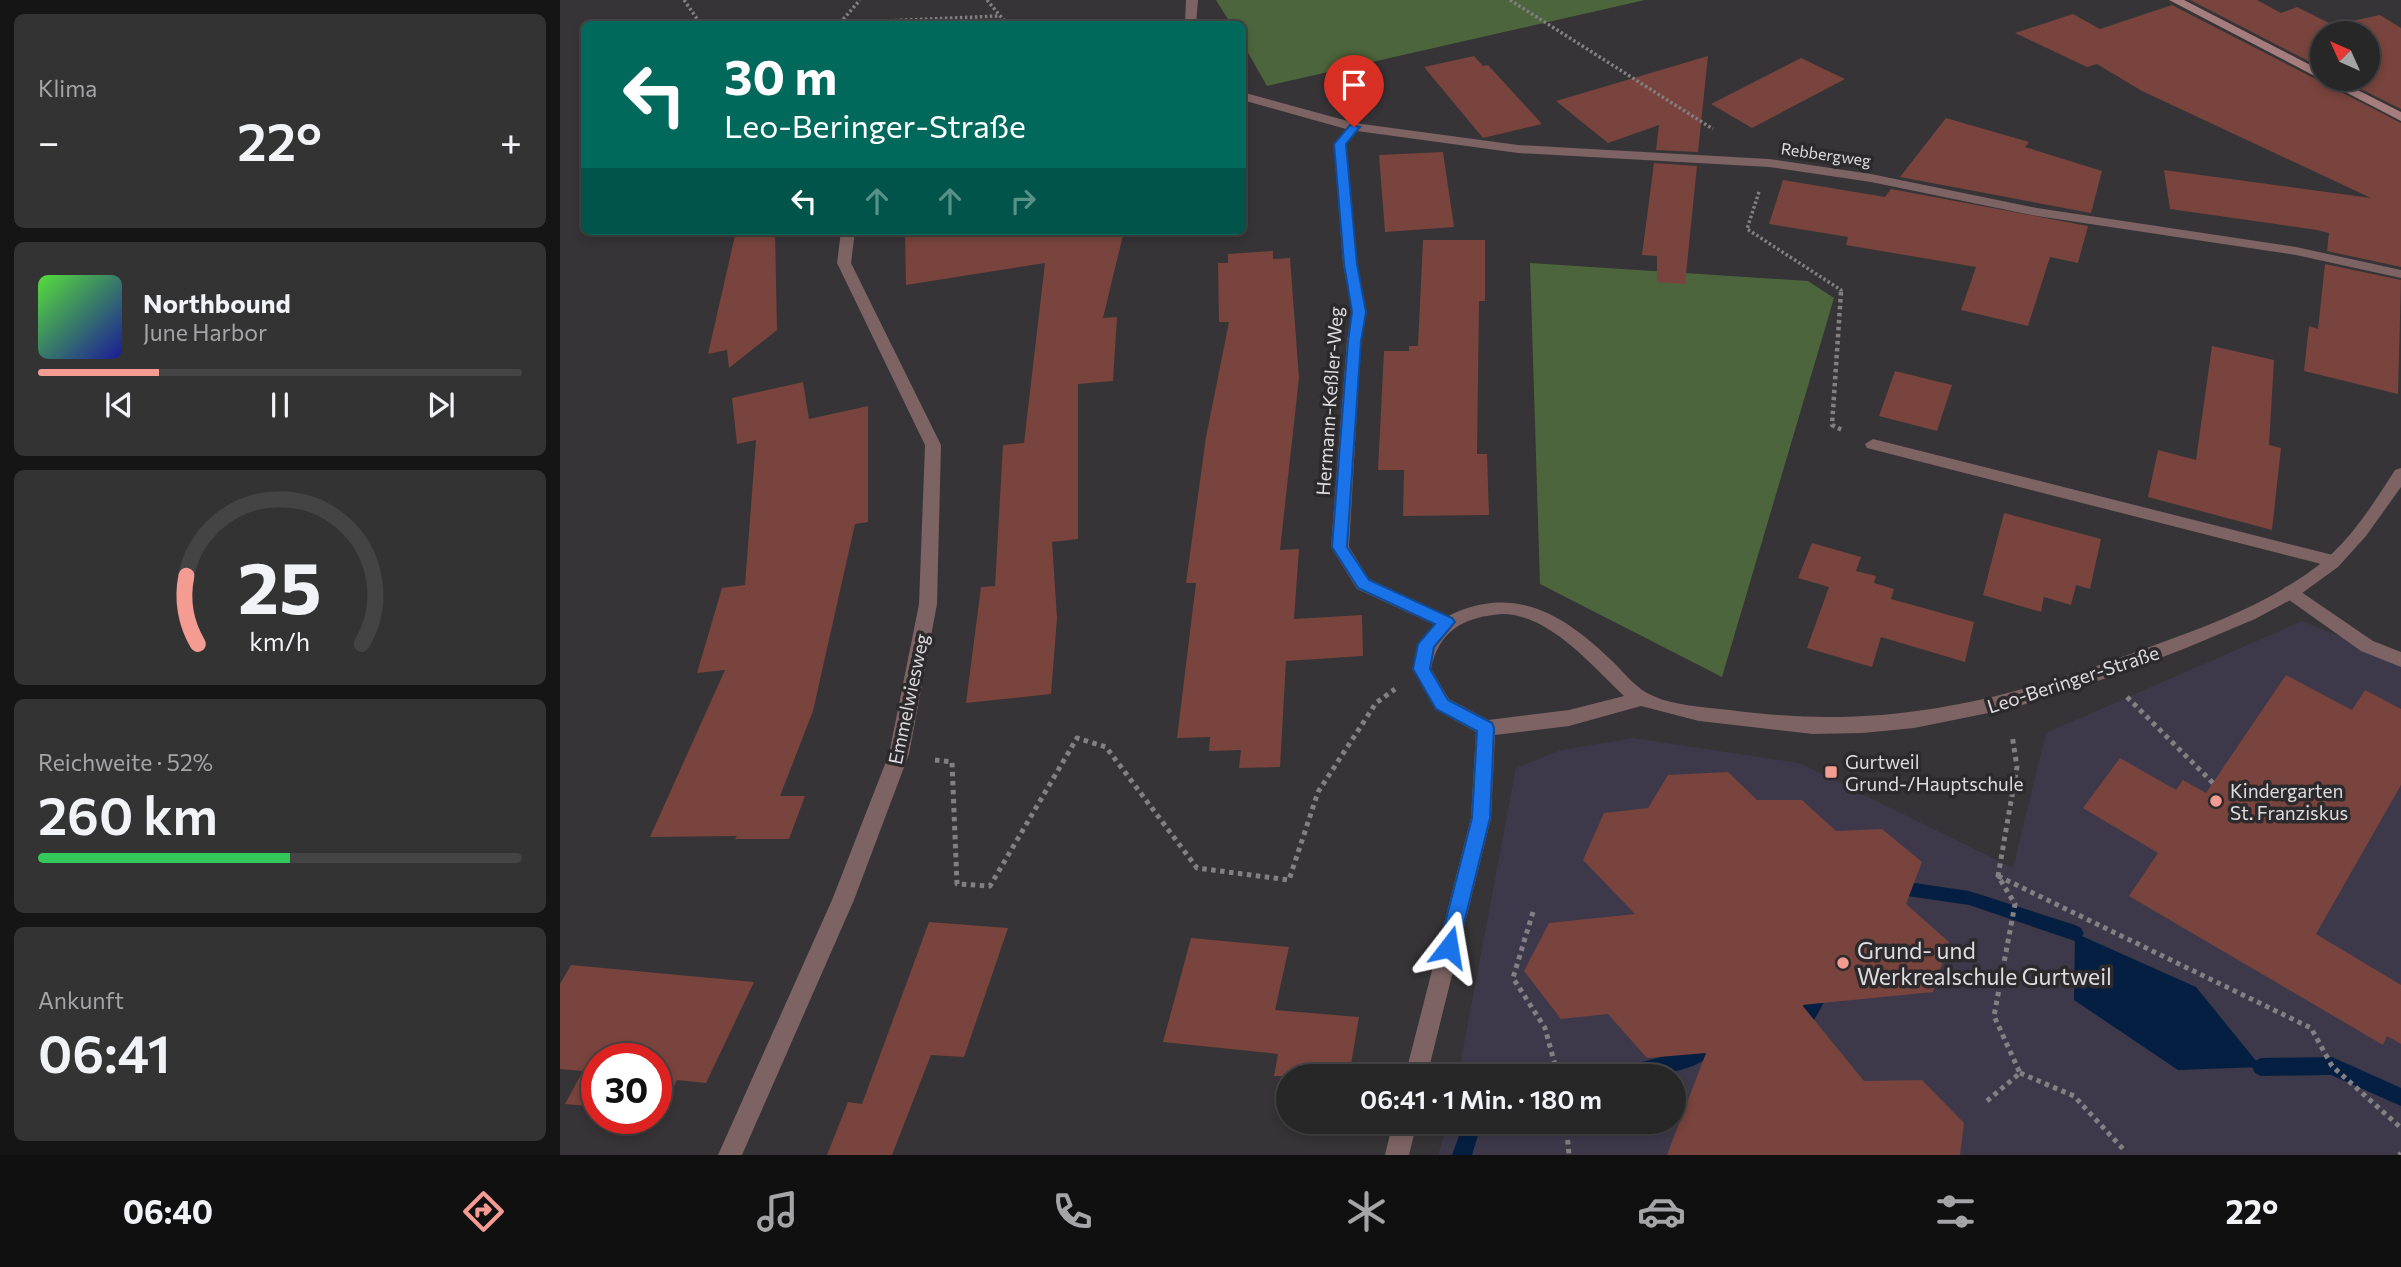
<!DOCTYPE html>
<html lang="de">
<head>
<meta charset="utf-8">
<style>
	body { margin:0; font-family:Commissioner,sans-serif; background:#343334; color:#f1f3f6; height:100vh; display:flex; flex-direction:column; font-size:26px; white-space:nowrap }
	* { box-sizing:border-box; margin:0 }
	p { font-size:23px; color:#a5a5a8 }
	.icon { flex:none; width:38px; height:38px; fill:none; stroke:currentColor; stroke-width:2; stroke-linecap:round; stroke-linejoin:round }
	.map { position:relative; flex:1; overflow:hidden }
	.panel { display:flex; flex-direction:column; gap:14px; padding:14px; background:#161516; width:560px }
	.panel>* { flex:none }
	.guide { position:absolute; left:21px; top:21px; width:665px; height:214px; border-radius:10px; box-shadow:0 4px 10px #0003,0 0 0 2px #444445; background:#00695c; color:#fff; overflow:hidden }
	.needle { width:46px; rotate:315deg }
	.buttons { position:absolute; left:1750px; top:21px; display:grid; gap:14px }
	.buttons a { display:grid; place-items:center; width:70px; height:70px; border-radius:50%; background:#282728; box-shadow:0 4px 10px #0003,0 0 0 2px #444445; font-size:35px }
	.speed { position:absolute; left:21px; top:1043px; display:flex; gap:14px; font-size:35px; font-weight:700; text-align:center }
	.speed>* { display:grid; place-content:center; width:91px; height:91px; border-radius:50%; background:#282728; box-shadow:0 4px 10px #0003,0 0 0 2px #444445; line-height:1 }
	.speed .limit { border:10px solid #d22; background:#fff; color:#111 }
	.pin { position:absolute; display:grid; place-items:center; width:60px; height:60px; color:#fff; margin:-72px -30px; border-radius:50% 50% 50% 0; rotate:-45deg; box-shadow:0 0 7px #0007 }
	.pin .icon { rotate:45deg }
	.me { position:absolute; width:77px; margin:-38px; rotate:14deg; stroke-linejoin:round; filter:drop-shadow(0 0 5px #0008) }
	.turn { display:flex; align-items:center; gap:24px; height:147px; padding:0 28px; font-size:32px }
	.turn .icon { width:91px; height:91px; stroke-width:2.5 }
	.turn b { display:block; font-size:49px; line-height:60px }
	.lanes { display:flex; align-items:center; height:66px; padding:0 28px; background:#0003; justify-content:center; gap:35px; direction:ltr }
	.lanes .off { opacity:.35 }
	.big { font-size:52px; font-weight:600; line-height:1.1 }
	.panel .widget { flex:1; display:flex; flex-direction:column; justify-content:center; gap:10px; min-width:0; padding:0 24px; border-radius:10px; background:#343334 }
	.panel .dial { align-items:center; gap:0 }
	.dial svg { height:182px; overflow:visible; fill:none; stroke:#444445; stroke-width:7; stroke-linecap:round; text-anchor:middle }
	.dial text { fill:#f1f3f6; stroke:none }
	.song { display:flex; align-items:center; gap:21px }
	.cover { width:84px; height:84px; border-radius:10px; background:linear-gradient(135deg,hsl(110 70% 55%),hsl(240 70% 35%)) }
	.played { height:7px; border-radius:4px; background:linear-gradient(90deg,#f59c92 25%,#444445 25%) }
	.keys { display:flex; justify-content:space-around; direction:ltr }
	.heat { display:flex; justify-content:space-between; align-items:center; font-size:38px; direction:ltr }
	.charge { height:10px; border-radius:5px; background:linear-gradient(90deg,#34c759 52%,#444445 0) }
	.trip { position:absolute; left:716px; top:1064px; width:410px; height:70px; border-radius:35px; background:#282728; box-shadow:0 4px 10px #0003,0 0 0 2px #444445; font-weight:600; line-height:70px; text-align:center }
	.menu { display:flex; height:112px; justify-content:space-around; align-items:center; background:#101010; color:#a5a5a8 }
	.menu .icon { width:49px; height:49px }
	.menu .active { color:#f59c92 }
	.menu b { font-size:32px; color:#f1f3f6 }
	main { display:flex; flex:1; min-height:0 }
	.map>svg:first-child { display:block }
	.education { fill:#3e394a }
	.green { fill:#4d653c }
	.water { fill:#051f42 }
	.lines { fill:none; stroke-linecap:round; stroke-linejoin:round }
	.stream { fill:#051f42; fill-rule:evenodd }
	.building { fill:#78443d }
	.path-far2 { stroke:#828082; stroke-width:3.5; stroke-dasharray:2.5 2.5; stroke-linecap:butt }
	.path-far1 { stroke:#828082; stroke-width:4.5; stroke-dasharray:3.5 3.5; stroke-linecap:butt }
	.path { stroke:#828082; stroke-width:5; stroke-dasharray:4.5 4.5; stroke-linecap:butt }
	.lane { fill:#7d6363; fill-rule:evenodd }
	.street { fill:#7d6363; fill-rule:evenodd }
	.secondary { fill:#a47d7c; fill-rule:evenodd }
	.route { fill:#1a73e8; stroke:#114b97; stroke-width:2 }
	.poi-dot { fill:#f59c92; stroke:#2c2a2c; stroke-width:2.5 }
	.labels { text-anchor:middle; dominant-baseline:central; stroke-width:7; stroke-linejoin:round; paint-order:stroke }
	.far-street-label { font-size:16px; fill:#dedcde; stroke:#2c2a2c }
	.street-label { font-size:19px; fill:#dedcde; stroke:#2c2a2c }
	.poi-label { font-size:19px; fill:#dedcde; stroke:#2c2a2c; text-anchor:start }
	.near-poi-label { font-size:23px; fill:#dedcde; stroke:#2c2a2c; text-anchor:start }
</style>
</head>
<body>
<main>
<section class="panel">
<div class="widget"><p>Klima</p>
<div class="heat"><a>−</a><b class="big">22°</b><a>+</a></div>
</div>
<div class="widget">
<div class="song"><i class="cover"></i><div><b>Northbound</b><p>June Harbor</p></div></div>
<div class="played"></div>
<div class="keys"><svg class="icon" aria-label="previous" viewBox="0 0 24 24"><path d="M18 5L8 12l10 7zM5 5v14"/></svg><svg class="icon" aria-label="pause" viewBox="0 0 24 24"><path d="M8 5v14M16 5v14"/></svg><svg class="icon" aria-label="next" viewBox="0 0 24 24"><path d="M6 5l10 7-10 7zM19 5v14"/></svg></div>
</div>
<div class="widget dial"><svg viewBox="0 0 100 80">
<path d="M14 69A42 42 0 1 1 86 69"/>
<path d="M14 69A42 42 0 0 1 9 39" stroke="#f59c92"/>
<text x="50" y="56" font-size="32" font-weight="700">25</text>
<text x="50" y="72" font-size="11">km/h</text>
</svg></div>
<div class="widget"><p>Reichweite · 52%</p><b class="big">260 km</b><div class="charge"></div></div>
<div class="widget"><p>Ankunft</p><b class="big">06:41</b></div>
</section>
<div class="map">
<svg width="1841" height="1155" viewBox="0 0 1841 1155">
	<rect width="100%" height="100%" fill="#363436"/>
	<path class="education" d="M1742,621l99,40v494h-963l10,-33h225v-46h-215l58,-308 45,-18 72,-12 166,25 214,105 33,-135z"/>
	<g class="green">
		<path d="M656,0h429l-378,86 -24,-42 -1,-20h-11z"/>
		<path d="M970,263l278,18 26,17 -112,379 -182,-93z"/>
	</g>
	<path class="water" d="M1515,933l121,54 65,80 -83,3 -104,-70z"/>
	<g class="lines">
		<g class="stream">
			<path d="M1334,880l75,11 106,34 6,3 3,5 -3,5 -6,3 -106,-36 -75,-11 -6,-2 -2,-5 2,-5z"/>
			<path d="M1263,980l6,2 3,6 -19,34 -20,4 -6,-2 -3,-6 3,-6 15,-4 15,-26z"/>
			<path d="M1151,1034l6,3 3,6c-14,32 -77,34 -106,33l3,-6 6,-3 61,-16z"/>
			<path d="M1772,1057l69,31v18l-70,-31 -70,1 -6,-3 -3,-6 3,-6 6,-3z"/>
			<path d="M904,1122h18l-10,33h-20z"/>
		</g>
	</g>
	<g class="building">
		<path d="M1630,0h67l24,13 16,-6 36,18 47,-10 21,13v81l-60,-30h27v-46h-46v35z"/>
		<path d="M1612,5l229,118v144l-74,-16 2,-18 -12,-3 -147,-21 -6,-39 207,28 -229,-107 -45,-27 -10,3 -72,-34 58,-19 27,15z"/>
		<path d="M914,56l9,10 5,-1 54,59 -59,14 -59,-71z"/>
		<path d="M1148,56l-10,96 -42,-2 3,-25 -51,18 -52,-42z"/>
		<path d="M1241,58l44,21 -93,49 -41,-24z"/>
		<path d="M1386,118l83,24 -4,5 77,24 -11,42 -191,-36z"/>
		<path d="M883,152l11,75 -69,5 -6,-77z"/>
		<path d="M1094,163l43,3 -12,118 -28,-2v-26l-15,-1z"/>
		<path d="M1223,180l102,17 6,-8 197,37 -10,37 -28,-6 -22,69 -67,-16 15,-43 -130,-22 2,-8 -79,-13z"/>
		<path d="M176,231h39l2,99 -48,38 -2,-18 -19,4z"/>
		<path d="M345,231h219l-21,87 14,-1 -4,64 -35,3v155l-26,3 5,76 -6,76 -85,9 15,-116 14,-1 8,-141 21,-2 21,-180 -139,22z"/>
		<path d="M863,240h62v61h-6l-2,153h10l2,61 -86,1 1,-46h-26l6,-119h25v-5h9z"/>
		<path d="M713,251v8l17,-1 9,120 -19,172 19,-1 -5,70 68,-4 1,41 -77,5 -6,106 -41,1 2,-18 -32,1 1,-14 -33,1 19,-155h-10l20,-146 23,-115h-10l-1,-59h10v-9z"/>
		<path d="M1765,264l76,16 -3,114 -94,-23 5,-45 9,3z"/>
		<path d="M1652,346l62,14 -5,85 12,3 -9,82 -124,-33 10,-47 38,10z"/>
		<path d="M1335,371l57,14 -15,46 -58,-15z"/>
		<path d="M243,382l6,37 59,-13v116l-13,2 -42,187 -33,85h25l-16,43h-54l2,-3 -87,1 75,-167 -28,3 25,-85 23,-3 11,-145 -19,4 -5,-46z"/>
		<path d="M1444,513l97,26 -11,50 -14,-4 -5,20 -27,-8 -3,15 -58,-17z"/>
		<path d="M1252,543l49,14 -5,14 20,5 -2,7 20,6 -3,10 83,23 -9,40 -84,-25 -9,30 -65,-19 22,-61 -31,-9z"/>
		<path d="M1726,675l66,35 13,-20 36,19v76l-85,149 85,51v59l-14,-8 -4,9 -254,-149 29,-43 -75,-45 37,-50 56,32 7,-10 23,13z"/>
		<path d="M1168,772l29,28h45l34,31 46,-2 40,33 -16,42 43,38 -16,50 -131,13 62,76 58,-1 42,43 -4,32h-293l39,-102 -59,5 -39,-44 -47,5 -37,-48 25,-48 86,-9 -52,-54 21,-47 44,-5 20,-33z"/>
		<path d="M369,922l79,6 -44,129 -33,-2 -39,100h-65l21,-53 14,2z"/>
		<path d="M631,938l98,9 -14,63 84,7 -10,59h-75l4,-22 -115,-12z"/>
		<path d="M11,965l183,17 -48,101 -29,-3 -16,34h-5v-55h-59v48l-32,-3 18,-33 -23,-2v-85z"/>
	</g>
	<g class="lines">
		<g class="path-far2">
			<path d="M124,0l14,20"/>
			<path d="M427,0l20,24"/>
			<path d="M950,0l203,129"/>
			<path d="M280,23l158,-7"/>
			<path d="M280,23l20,-23"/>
			<path d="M1199,192l-12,37 94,61v3"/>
		</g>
		<path class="path-far1" d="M1281,292l-9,133 12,6"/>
		<g class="path">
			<path d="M1567,697l86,86"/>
			<path d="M375,760l17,2 5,122 33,2 87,-148 29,9 91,121 92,12 29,-88 58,-89 19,-14"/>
			<path d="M1438,876l313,152 21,38 69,62"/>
			<path d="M973,912l-20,66 32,50 13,48"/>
			<path d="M1460,1073l54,23 51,55"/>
			<path d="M1427,1101l33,-28 -26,-57 21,-112 -17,-28 19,-109 -5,-32"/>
			<path d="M1006,1122l3,33"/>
			<path d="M1839,1155l2,-2"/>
		</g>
		<g class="lane">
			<path d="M799,308l7,4 -5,29 -12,206 20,32 83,39 3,5 -3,5 -6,2 -89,-41 -26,-42 16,-206 5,-29z"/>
			<path d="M1313,439l460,116 6,2 3,4 -3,4 -6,2 -466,-119 -2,-4z"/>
			<path d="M1731,585l82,56 28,11v15l-40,-16 -76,-54 -3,-5 3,-5z"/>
		</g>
		<g class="street">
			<path d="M626,0h12l-2,24h-11z"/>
			<path d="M682,92l113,31 163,22 251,14 102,15 166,34 259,39 105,23v8l-105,-23 -259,-39 -166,-34 -102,-15 -251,-14 -161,-22 -11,13 11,120 9,48 -7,4 -7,-4 -9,-48 -9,-120 12,-15 -104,-29z"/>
			<path d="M281,231h14l-4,32 90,182 -4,159 -28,150 -55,146 -112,255h-24l114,-255 57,-146 30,-150 6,-159 -88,-182z"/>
			<path d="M1841,468v19l-35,49 -28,31 -40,29 -43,23 -69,29 -70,27 -103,33 -99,20 -51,5 -50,1 -114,-13 -58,-15 -72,20 -74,9 -4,83 -64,258h-22l66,-258 5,-86 -41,-23 -22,-40c6,-29 18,-47 46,-58 61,-24 107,6 151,48 12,11 23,26 37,34 24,13 57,14 83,17 159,22 277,-10 425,-65 59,-21 122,-45 171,-86 28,-24 49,-58 69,-89zM942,614c47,0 90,52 122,82l-55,14 -81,10 -39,-21 -18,-30c8,-39 33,-52 71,-55z"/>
			<path d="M833,1122h24l-8,33h-24z"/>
		</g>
		<path class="secondary" d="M1609,0h15l138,71v8h14l65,33v9z"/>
	</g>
	<path class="route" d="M790,125l10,2 -14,17 11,120 9,48 -5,29 -14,206 22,33 83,38 3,4 -21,25 -4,22 18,31 44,23 2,5 -4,90 -32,129 -2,6 -7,3 -7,-3 -3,-6 33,-129 5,-87 -41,-22 -23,-40 5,-25 17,-20 -77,-36 -26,-41 16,-206 4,-29 -8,-48 -10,-120z"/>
	<g class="poi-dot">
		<rect x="1264" y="765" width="14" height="14" rx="3.5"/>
		<circle cx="1656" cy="801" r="7"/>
		<circle cx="1283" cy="963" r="7"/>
	</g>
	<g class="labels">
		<g class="far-street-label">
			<text transform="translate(1266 154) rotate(8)">Rebbergweg</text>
		</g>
		<g class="street-label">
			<text transform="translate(769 401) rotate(-86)">Hermann-Keßler-Weg</text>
			<text transform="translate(1513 679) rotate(-18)">Leo-Beringer-Straße</text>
			<text transform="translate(348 699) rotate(-78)">Emmelwiesweg</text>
		</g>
		<g class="poi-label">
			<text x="1285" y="761">Gurtweil<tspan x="1285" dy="22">Grund-/Hauptschule</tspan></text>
			<text x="1670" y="790">Kindergarten<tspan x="1670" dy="22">St. Franziskus</tspan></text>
		</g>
		<g class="near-poi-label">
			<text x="1297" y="950">Grund- und<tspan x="1297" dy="26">Werkrealschule Gurtweil</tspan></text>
		</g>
	</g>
</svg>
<div class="buttons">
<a><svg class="needle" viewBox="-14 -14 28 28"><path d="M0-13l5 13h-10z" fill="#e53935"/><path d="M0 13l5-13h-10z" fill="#a5a5a8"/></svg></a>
</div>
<div class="speed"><div class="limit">30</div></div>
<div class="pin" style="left:794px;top:127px;background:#d93025"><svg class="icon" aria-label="arrive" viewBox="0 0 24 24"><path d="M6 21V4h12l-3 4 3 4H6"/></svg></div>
<svg class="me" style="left:889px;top:947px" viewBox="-20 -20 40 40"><path d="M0-17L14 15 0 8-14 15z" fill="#1a73e8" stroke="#fff" stroke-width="4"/></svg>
<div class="trip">06:41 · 1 Min. · 180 m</div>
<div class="guide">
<div class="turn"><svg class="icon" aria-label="left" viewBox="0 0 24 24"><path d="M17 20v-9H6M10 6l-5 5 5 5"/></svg><div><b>30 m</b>Leo-Beringer-Straße</div></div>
<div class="lanes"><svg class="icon" aria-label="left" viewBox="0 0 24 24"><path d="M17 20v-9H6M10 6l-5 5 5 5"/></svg><svg class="icon off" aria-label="ahead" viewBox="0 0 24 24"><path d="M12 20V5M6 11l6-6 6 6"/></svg><svg class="icon off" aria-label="ahead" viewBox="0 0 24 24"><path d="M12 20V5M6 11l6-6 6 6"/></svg><svg class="icon off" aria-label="right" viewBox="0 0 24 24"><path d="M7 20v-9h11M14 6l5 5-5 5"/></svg></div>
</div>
</div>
</main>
<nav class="menu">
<b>06:40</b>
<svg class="icon active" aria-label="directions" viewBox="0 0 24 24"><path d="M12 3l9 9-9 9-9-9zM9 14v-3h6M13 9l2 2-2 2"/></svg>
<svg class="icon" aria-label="music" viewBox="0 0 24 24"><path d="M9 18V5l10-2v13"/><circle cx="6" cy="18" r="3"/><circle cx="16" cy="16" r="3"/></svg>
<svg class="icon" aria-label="phone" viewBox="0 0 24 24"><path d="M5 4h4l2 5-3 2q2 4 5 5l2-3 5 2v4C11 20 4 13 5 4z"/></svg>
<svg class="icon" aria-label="climate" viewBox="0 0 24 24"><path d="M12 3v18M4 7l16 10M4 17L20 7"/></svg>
<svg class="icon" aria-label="car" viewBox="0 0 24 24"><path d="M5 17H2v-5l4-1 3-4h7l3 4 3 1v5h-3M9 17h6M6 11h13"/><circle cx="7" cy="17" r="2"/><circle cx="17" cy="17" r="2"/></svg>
<svg class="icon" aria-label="filters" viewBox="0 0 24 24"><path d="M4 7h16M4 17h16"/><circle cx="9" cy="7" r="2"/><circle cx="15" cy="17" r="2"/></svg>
<b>22°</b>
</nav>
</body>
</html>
